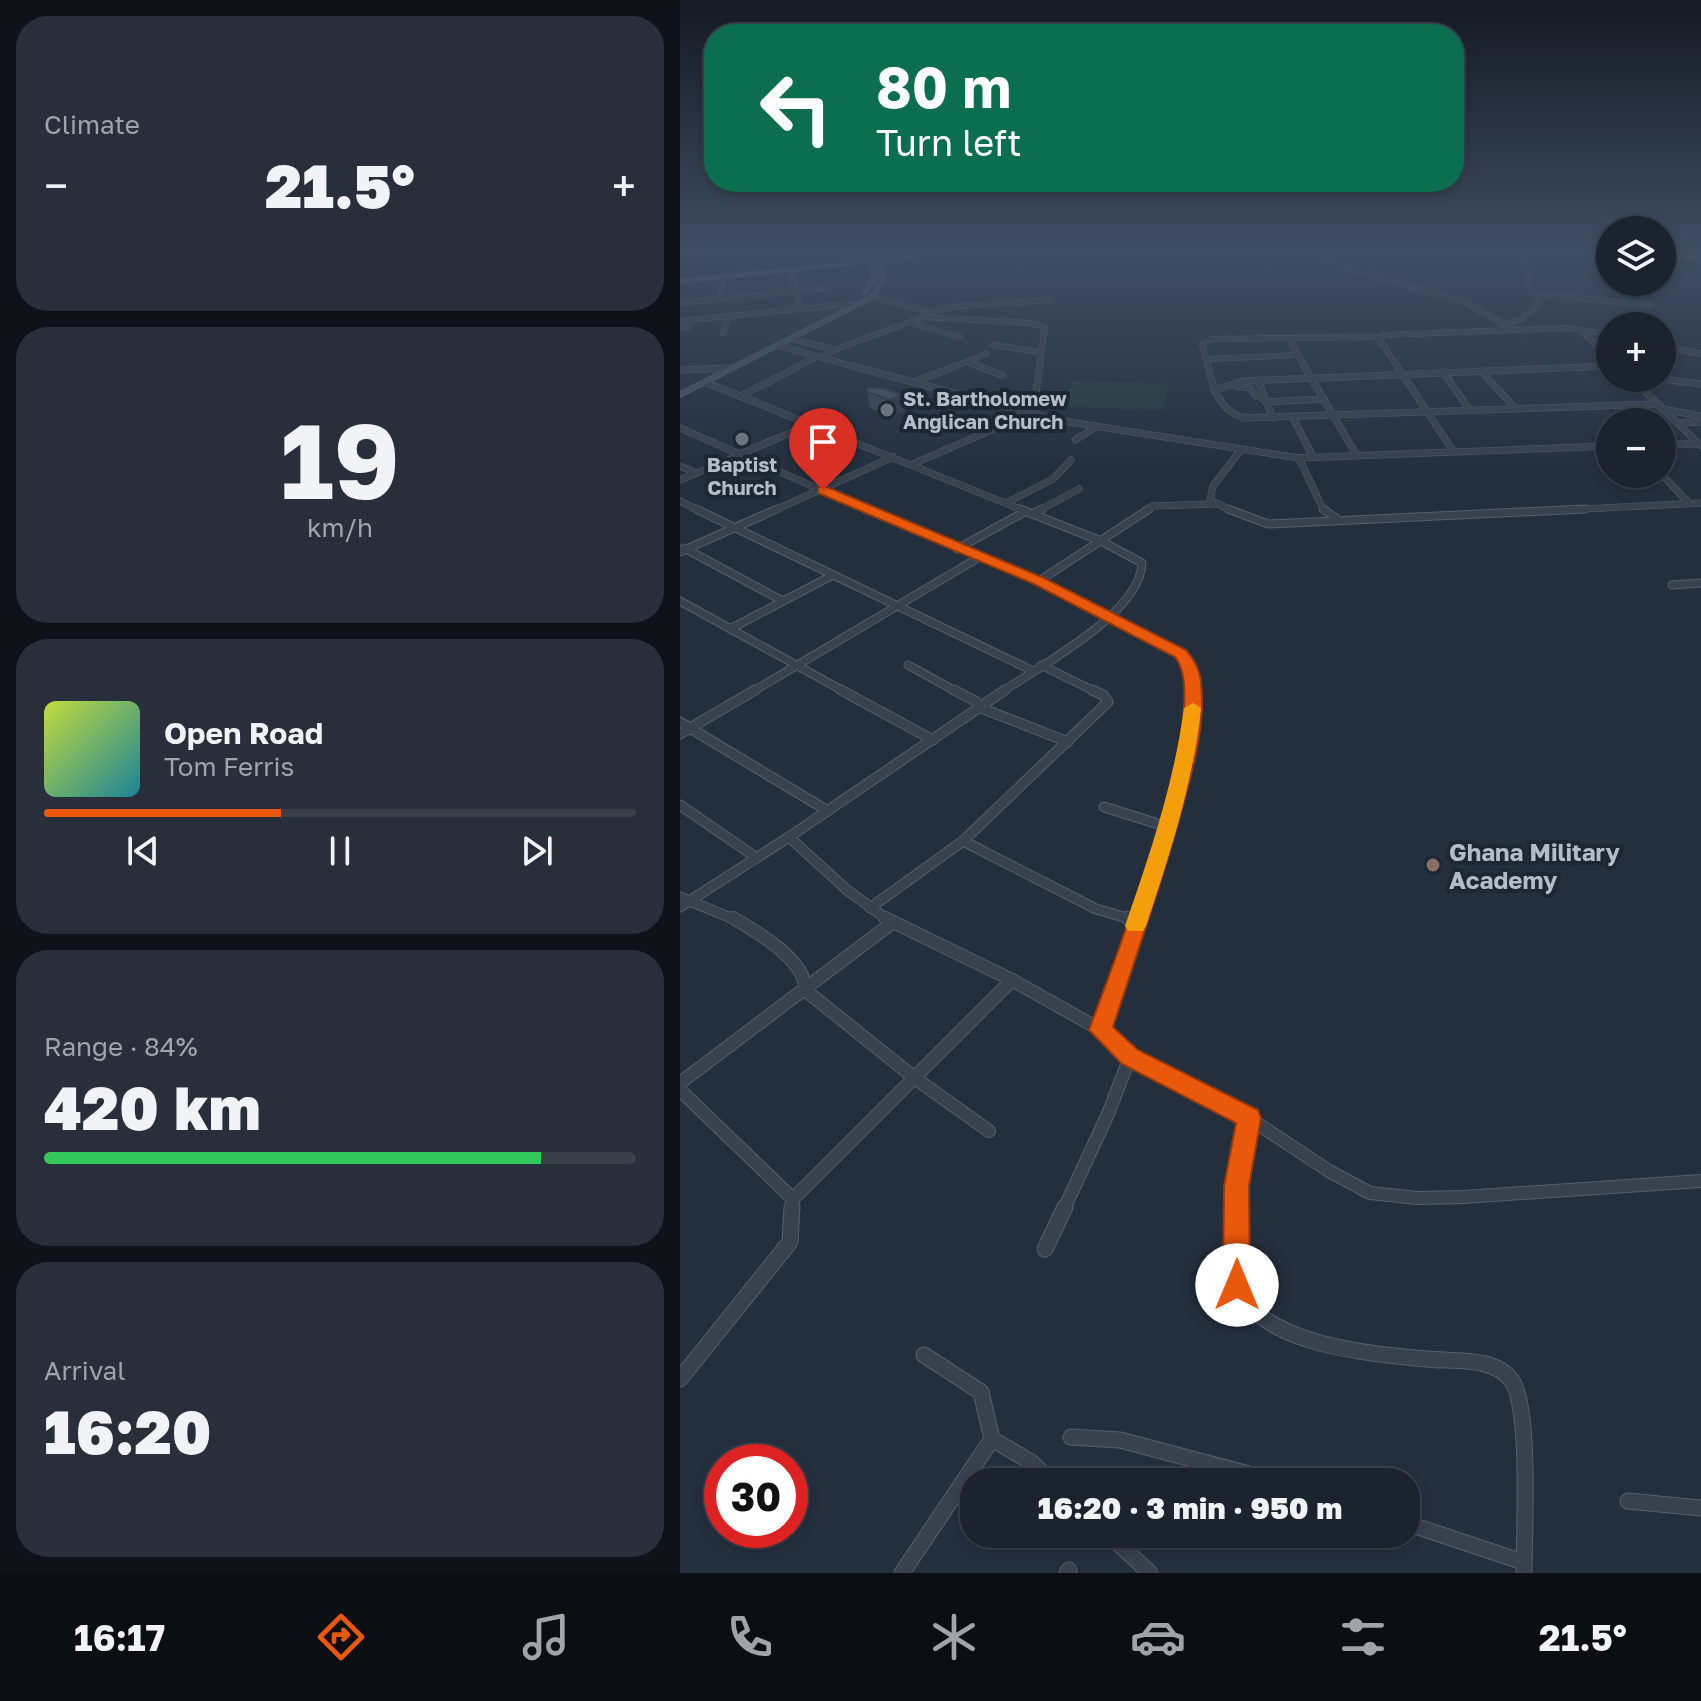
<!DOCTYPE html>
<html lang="en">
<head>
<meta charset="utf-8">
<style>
	body { margin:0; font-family:"Golos Text",sans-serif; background:#282f3a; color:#f1f3f6; height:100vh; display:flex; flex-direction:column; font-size:30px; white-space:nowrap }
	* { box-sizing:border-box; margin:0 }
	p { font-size:26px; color:#a0a4aa }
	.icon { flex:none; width:44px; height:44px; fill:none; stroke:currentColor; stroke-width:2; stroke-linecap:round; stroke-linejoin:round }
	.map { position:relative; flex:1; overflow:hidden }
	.side { display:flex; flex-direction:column; gap:16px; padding:16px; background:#0f1319; width:680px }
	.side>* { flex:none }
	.hud { position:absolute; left:24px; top:24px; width:760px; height:168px; border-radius:32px; box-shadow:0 4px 12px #0003,0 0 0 2px #39404a; background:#0b6e4f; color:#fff; overflow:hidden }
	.controls { position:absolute; left:916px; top:216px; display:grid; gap:16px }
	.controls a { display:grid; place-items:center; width:80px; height:80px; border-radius:50%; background:#1b232e; box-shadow:0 4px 12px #0003,0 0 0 2px #39404a; font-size:40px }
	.speed { position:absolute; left:24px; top:1444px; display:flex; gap:16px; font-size:40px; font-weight:700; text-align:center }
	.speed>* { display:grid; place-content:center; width:104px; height:104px; border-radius:50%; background:#1b232e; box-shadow:0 4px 12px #0003,0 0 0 2px #39404a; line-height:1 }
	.speed .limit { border:12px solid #d22; background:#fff; color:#111 }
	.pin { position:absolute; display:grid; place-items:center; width:68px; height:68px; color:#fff; margin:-82px -34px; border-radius:50% 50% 50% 0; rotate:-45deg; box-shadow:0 0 8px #0007 }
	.pin .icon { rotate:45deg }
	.me { position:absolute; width:88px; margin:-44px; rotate:0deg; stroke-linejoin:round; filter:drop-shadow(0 0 6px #0008) }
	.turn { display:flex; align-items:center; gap:28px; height:168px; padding:0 40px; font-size:36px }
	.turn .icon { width:104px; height:104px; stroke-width:2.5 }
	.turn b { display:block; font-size:56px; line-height:68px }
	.big { font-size:60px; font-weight:800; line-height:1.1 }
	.side .widget { flex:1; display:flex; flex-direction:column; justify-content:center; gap:12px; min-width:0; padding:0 28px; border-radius:32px; background:#282f3a }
	.side .dial { align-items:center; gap:0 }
	.dial b { font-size:104px; line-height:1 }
	.song { display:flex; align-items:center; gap:24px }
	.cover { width:96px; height:96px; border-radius:12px; background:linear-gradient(135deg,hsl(70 70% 55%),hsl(190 70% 35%)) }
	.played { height:8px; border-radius:4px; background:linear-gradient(90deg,#ea580c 40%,#39404a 40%) }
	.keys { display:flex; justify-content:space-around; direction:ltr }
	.heat { display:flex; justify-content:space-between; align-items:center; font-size:44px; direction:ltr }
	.charge { height:12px; border-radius:6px; background:linear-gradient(90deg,#34c759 84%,#39404a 0) }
	.trip { position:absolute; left:280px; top:1468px; width:460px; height:80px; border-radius:32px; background:#1b232e; box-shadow:0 4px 12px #0003,0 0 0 2px #39404a; font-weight:800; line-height:80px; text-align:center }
	.menu { display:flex; height:128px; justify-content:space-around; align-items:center; background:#0b0e12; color:#a0a4aa }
	.menu .icon { width:56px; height:56px }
	.menu .on { color:#ea580c }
	.menu b { font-size:36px; color:#f1f3f6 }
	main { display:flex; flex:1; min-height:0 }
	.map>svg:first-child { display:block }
	.green { fill:#263c3f }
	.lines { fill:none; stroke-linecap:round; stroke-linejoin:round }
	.minor-far5-casing { stroke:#565f6c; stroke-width:6 }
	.minor-far4-casing { stroke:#565f6c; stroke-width:7 }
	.minor-far3-casing { stroke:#565f6c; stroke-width:9 }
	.minor-far2-casing { stroke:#565f6c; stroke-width:11 }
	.minor-far1-casing { stroke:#565f6c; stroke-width:14 }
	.minor-casing { stroke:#565f6c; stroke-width:17 }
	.secondary-casing { stroke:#565f6c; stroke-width:2 }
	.primary-casing { stroke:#414a57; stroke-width:2 }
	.minor-far5 { stroke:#38414e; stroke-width:5 }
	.minor-far4 { stroke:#38414e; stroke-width:6 }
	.minor-far3 { stroke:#38414e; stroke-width:7 }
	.minor-far2 { stroke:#38414e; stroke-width:9 }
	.minor-far1 { stroke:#38414e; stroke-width:12 }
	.minor { stroke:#38414e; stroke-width:15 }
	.secondary { fill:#465061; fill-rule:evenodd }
	.primary { fill:#56606e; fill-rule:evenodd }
	.wall { fill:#3b4654 }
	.shaded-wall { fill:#303945 }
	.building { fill:#455162; stroke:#303945; stroke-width:2 }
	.route { fill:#ea580c; stroke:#983908; stroke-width:2 }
	.slow { fill:#f59e0b }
	.worship-dot { fill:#6b7280; stroke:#1d2633; stroke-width:3 }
	.education-dot { fill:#8d6e63; stroke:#1d2633; stroke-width:3 }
	.labels { text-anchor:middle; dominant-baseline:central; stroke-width:8; stroke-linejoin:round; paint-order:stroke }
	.far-poi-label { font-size:20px; font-weight:bold; fill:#b4bcc9; stroke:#1d2633; text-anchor:start }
	.poi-label { font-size:24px; font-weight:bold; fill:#b4bcc9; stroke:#1d2633; text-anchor:start }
</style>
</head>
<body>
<main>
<section class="side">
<div class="widget"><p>Climate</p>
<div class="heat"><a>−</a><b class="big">21.5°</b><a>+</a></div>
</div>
<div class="widget dial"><b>19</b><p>km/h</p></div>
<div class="widget">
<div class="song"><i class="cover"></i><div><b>Open Road</b><p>Tom Ferris</p></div></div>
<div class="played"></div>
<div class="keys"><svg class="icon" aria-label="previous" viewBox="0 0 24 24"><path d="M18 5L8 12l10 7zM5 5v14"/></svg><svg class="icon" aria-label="pause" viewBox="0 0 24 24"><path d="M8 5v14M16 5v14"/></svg><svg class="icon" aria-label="next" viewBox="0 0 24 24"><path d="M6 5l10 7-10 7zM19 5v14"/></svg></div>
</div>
<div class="widget"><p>Range · 84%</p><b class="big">420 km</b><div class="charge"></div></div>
<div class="widget"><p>Arrival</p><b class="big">16:20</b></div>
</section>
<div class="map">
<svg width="1021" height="1573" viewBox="0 0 1021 1573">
	<rect width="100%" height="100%" fill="#242f3e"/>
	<path class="green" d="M392,381l96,3 -5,26 -101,-3z"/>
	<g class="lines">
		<defs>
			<g id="minor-far5">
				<path d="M638,253l8,9 138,40 49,27"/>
				<path d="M59,255l45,-1"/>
				<path d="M110,270l10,38"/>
				<path d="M856,294l114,11"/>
				<path d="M192,297l54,14v4"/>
				<path d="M41,299l2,-22"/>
				<path d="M0,303l147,-15"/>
				<path d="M248,312l23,-5 99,-7"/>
				<path d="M0,321l170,-17"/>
				<path d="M230,322l50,15"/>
				<path d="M826,324l15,-5 17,-14 -20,-52"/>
				<path d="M0,328l8,-1 1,-7"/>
				<path d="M900,330l30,4"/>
				<path d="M43,333l5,-17"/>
				<path d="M608,338l17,30"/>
				<path d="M113,339l41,11"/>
				<path d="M314,345l46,7"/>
				<path d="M99,346l81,22"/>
				<path d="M982,346l39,8"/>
				<path d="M142,358l12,-8 89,-33 106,6 16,4 -6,41"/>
				<path d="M528,359l90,-4"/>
				<path d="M288,362l14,6"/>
				<path d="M115,368l20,-11"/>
				<path d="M271,368l35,-14"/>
				<path d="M528,368l-6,-24 9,-5 169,-2"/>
				<path d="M718,368l-18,-28 3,-5 186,-7 11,2 30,28"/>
				<path d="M889,368l41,-2"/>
			</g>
			<g id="minor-far4">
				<path d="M172,366l204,54 243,38 311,-12"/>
				<path d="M297,366l25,9"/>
				<path d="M528,366c5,23 11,44 36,52l412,-14"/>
				<path d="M624,366l52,88"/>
				<path d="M717,366l56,85"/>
				<path d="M0,370l52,-2"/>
				<path d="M801,371l34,37"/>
				<path d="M763,372l26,37"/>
				<path d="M951,378l70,68"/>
				<path d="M975,378l46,6"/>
				<path d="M578,380l15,38"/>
				<path d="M25,382l320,129"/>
				<path d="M234,382l42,-16"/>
				<path d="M556,386l14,2 6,8 7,2"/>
				<path d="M534,390l29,-9 367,-15"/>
				<path d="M61,396l58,-30"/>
				<path d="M586,402l58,-3"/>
				<path d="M982,409l39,7"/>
				<path d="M613,418l19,37"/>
				<path d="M999,423l22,-1"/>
				<path d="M0,428l189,83"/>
				<path d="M395,440l21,-13"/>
				<path d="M982,444h36"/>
				<path d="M60,454l70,-29"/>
				<path d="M619,458l25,53"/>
				<path d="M233,464l120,-52 7,-46"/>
				<path d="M0,466l16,7"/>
				<path d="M981,474l28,29"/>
				<path d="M0,480l62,-26"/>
				<path d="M0,501l20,10"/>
				<path d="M326,503l47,-24 18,-19"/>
				<path d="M93,511l120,-54"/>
				<path d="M358,511l41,-22"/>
				<path d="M467,511l5,-5 63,-2"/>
				<path d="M552,511l-22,-11 3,-14 27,-35"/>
				<path d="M864,511l157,-8"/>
			</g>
			<g id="minor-far3">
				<path d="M16,509l337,162"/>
				<path d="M185,509l174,72 147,77 7,34"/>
				<path d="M548,509l40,15 317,-15"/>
				<path d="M643,509l13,9"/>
				<path d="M352,514l10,-5"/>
				<path d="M4,548l99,53"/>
				<path d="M277,549l69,-38"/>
				<path d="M0,552l97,-43"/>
				<path d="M359,581l110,-72"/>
				<path d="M992,585l29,-2"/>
				<path d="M0,601l165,91"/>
				<path d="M50,629l103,-54"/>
				<path d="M228,665l49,27"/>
				<path d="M361,665l55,27"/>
				<path d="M72,692l226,-134"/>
				<path d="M322,692c39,-27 139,-79 140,-129l-41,-22 -81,-32"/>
			</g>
			<g id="minor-far2">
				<path d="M161,690l92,50"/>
				<path d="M274,690l21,11 6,7 87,34"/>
				<path d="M0,722l148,89"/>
				<path d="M0,734l75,-44"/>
				<path d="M0,805l77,53"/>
				<path d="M424,807l64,20"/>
				<path d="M109,837l216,-147"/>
				<path d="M283,841l133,68 38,11"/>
				<path d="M0,897l56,23"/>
				<path d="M0,907l109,-70 58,53 41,30"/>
				<path d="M190,908l93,-67 145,-139 -5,-7 -11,-5"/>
				<path d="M459,920c26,-75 48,-151 54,-230"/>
			</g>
			<g id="minor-far1">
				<path d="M53,918c23,13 74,43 72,72l111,89 73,52"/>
				<path d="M205,918l127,62 89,50 29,27 119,61 80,53 41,22 47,5 47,-1 237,-16"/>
				<path d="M447,918l10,3"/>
				<path d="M421,1030l39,-112"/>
				<path d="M0,1083l212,-160"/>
				<path d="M0,1090l113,109"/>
				<path d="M112,1209l1,-10 219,-219"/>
				<path d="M384,1209l44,-95 22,-57"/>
				<path d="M557,1209l12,-91"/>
			</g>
			<g id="minor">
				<path d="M557,1207c0,17 -5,65 1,79 22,60 135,68 189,73 27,3 68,-3 85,22 19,29 12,152 12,192"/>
				<path d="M365,1249l20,-42"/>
				<path d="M244,1355l57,37 11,47 39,23 21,20"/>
				<path d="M0,1379l110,-137 2,-35"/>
				<path d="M391,1437l49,3 159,42"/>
				<path d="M948,1501l73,7"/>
				<path d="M726,1523l117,39"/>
				<path d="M428,1534l42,39"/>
				<path d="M222,1573l90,-134"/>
				<path d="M387,1573l2,-3"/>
			</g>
			<g id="secondary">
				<path d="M200,256l3,2 3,23 -12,17 -194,99v-5l190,-96 10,-15 -3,-23z"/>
				<path d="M191,257l3,2 4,17 -12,18 -3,-2 9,-16 -4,-17z"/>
			</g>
			<g id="primary">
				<path d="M262,253h25l-287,30v-4z"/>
				<path d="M982,253l39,4v4l-39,-4z"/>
			</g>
		</defs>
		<use href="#minor-far5" class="minor-far5-casing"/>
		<use href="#minor-far4" class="minor-far4-casing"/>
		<use href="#minor-far3" class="minor-far3-casing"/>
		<use href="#minor-far2" class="minor-far2-casing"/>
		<use href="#minor-far1" class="minor-far1-casing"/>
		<use href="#minor" class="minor-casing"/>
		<use href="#secondary" class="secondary-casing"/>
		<use href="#primary" class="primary-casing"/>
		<use href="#minor-far5" class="minor-far5"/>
		<use href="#minor-far4" class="minor-far4"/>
		<use href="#minor-far3" class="minor-far3"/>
		<use href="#minor-far2" class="minor-far2"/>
		<use href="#minor-far1" class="minor-far1"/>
		<use href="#minor" class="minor"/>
		<use href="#secondary" class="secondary"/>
		<use href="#primary" class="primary"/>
	</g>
	<path class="wall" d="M203,388l22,23 -12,6 -23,-9 -3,-16z"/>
	<path class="shaded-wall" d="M222,395l3,16 -12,6 -3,-17z"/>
	<path class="building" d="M187,388h16l19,7 -12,5 -23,-8z"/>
	<linearGradient id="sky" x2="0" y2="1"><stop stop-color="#141a22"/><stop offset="0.53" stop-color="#3f4d63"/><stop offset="1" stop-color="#3f4d63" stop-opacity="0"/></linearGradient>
	<rect width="1021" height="473" fill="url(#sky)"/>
	<path class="route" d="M138,487h9l217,91 142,72c9,10 14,20 15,33 5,45 -10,91 -21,133 -20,71 -44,141 -67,211l25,23 120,60 3,8 -12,68 1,99 -4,9 -9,4 -10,-4 -4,-9 1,-99 12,-63 -114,-59 -33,-34c22,-61 127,-325 86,-373l-141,-73 -216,-91z"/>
	<path class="slow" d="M513,703l8,5c-8,75 -31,146 -55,218l-3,5h-15l-3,-5c25,-72 49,-143 59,-218z"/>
	<g class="worship-dot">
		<circle cx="207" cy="410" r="8"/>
		<circle cx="62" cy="439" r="8"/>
	</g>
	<circle class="education-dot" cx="753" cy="865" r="8"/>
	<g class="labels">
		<g class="far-poi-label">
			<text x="223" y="398">St. Bartholomew<tspan x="223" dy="23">Anglican Church</tspan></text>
			<text x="62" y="464" text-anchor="middle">Baptist<tspan x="62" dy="23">Church</tspan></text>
		</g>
		<g class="poi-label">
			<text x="769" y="851">Ghana Military<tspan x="769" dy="28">Academy</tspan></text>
		</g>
	</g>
</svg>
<div class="controls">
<a><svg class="icon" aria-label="layers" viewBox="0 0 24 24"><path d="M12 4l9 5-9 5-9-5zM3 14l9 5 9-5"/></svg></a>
<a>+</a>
<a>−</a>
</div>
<div class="speed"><div class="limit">30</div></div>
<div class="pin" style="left:143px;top:490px;background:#d93025"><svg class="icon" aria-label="arrive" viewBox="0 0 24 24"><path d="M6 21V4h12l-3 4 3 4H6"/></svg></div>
<svg class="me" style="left:557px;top:1285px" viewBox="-20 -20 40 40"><circle r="19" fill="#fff"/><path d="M0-13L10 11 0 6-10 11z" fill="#ea580c"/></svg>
<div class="trip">16:20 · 3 min · 950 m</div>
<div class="hud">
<div class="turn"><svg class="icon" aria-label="left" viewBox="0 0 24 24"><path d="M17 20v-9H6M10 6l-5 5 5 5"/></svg><div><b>80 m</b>Turn left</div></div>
</div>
</div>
</main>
<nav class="menu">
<b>16:17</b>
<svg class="icon on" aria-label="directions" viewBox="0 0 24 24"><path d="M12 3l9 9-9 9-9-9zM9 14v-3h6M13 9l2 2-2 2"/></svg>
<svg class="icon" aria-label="music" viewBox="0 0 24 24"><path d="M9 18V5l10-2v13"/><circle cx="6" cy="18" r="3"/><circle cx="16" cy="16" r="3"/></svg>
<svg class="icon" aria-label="phone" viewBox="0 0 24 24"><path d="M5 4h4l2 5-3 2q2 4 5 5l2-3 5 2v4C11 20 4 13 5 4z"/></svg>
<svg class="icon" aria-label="climate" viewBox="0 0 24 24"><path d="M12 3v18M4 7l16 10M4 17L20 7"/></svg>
<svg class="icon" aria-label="car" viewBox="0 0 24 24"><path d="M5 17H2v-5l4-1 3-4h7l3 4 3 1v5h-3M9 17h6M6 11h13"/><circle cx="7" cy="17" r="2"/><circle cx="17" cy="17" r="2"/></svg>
<svg class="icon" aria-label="filters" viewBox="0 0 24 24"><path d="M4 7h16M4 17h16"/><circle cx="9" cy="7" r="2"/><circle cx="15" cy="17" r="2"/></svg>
<b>21.5°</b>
</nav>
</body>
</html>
